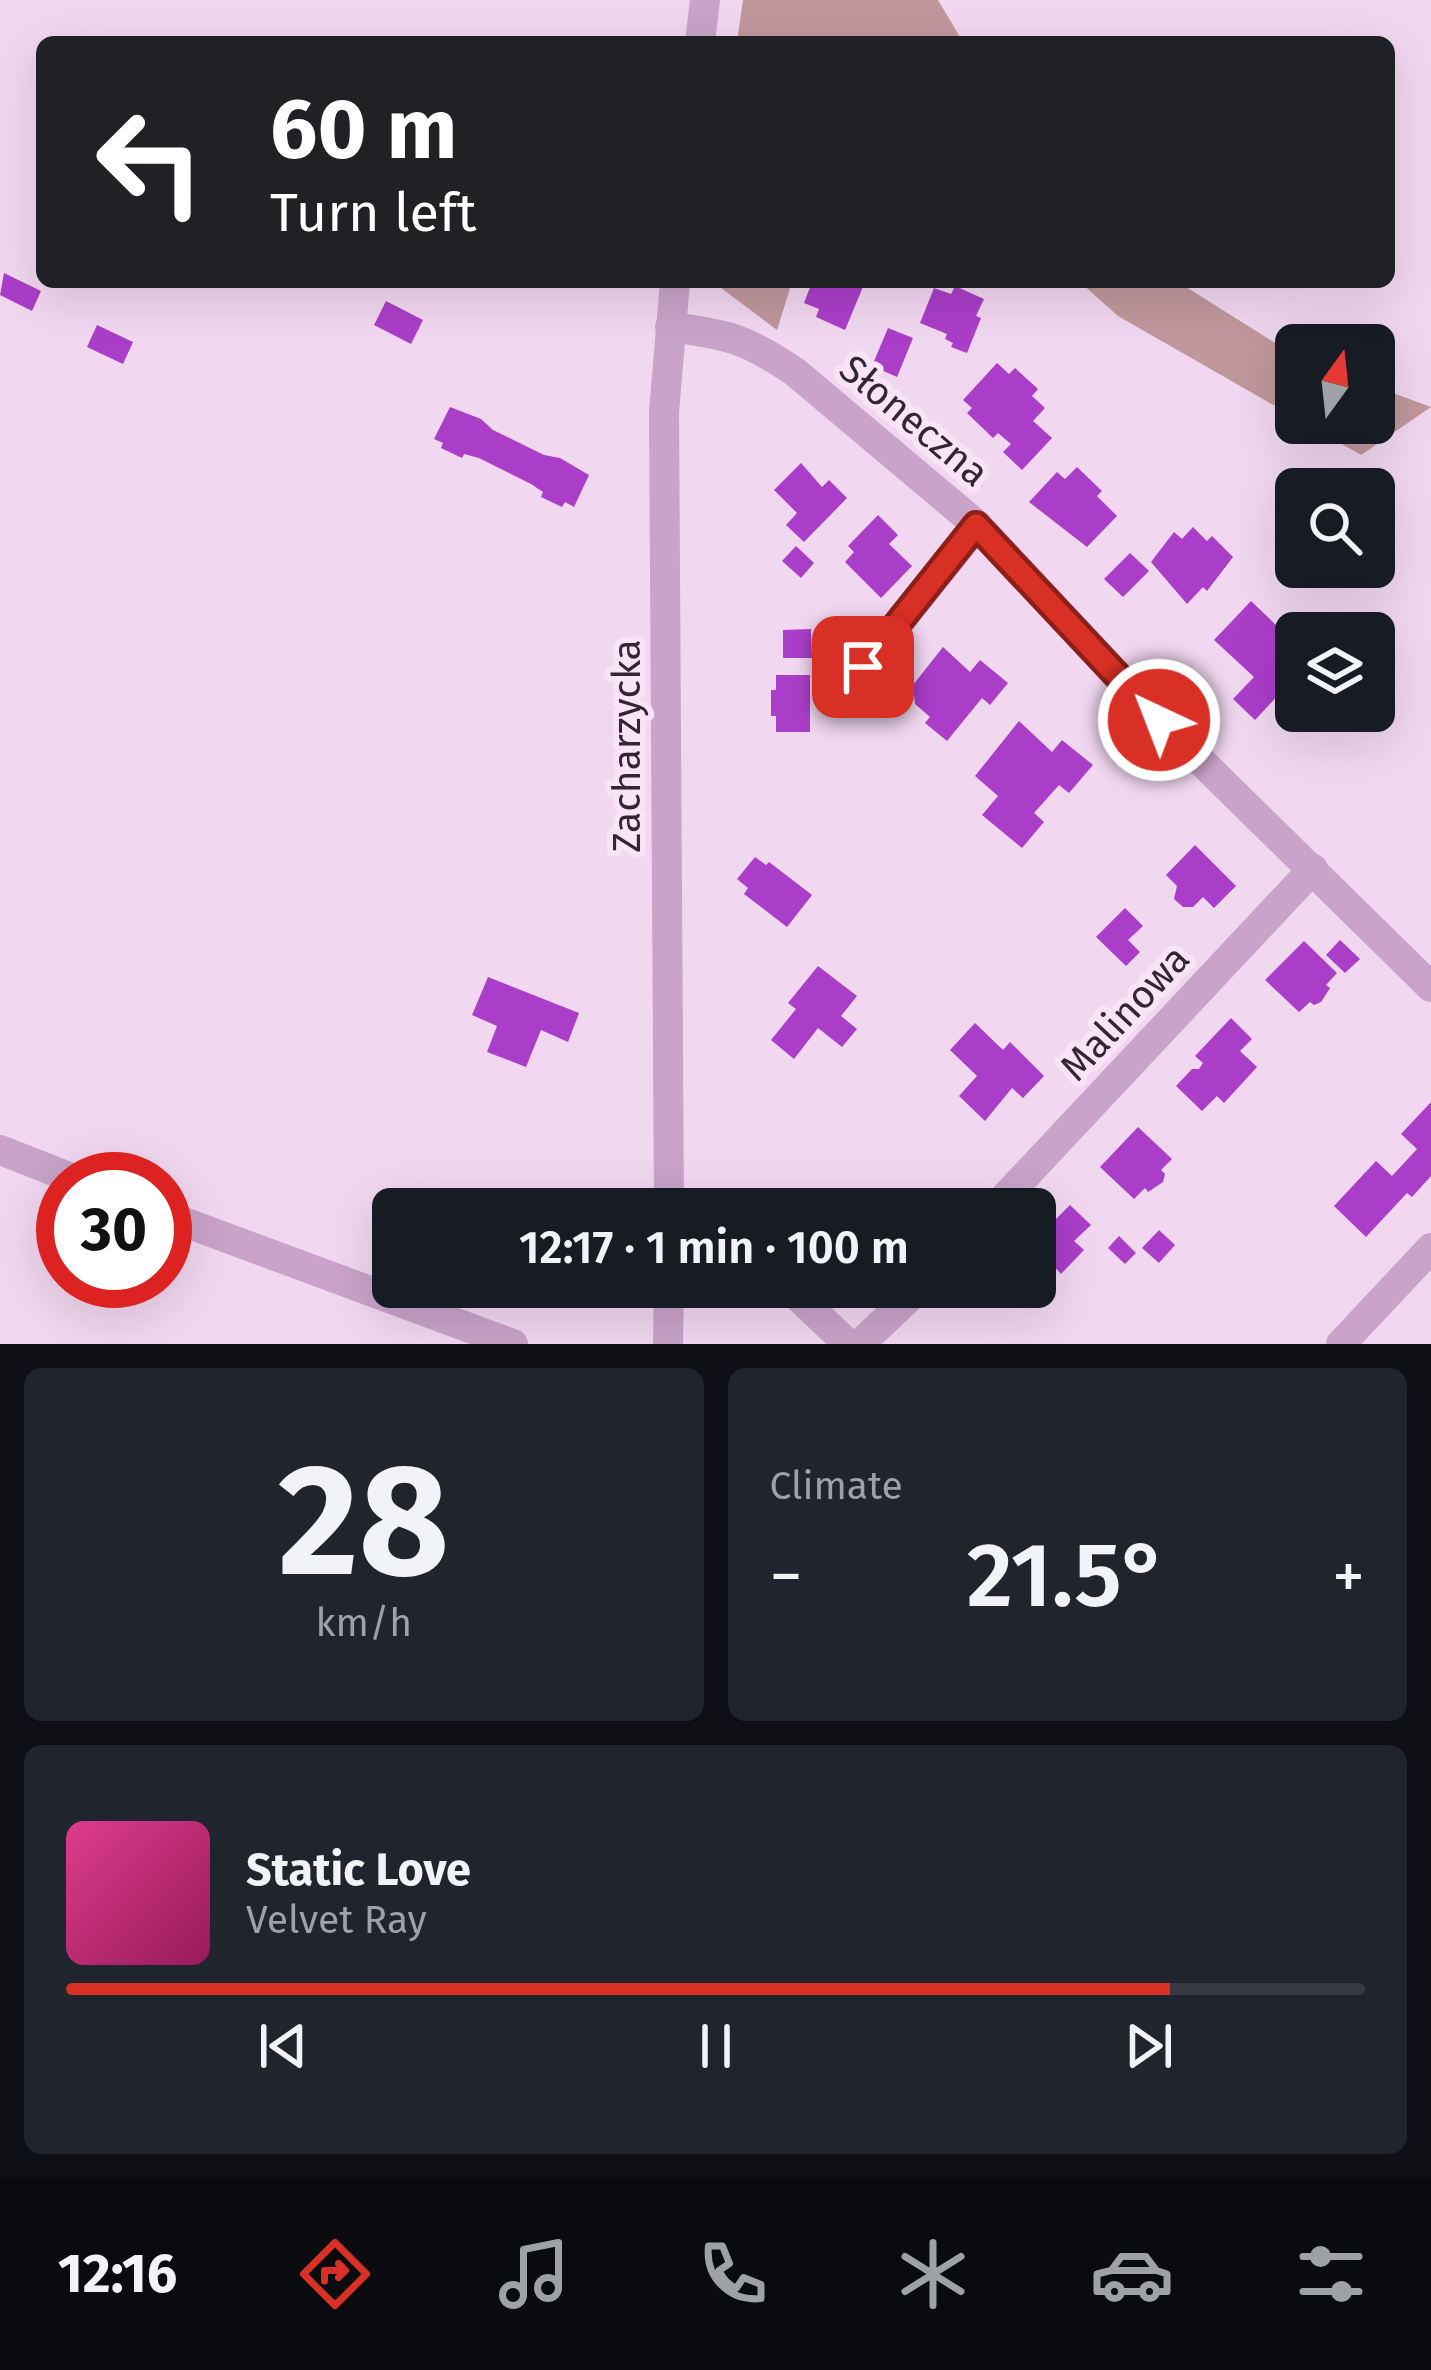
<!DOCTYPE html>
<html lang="en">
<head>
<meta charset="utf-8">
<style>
	body { margin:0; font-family:"Fira Sans",sans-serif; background:#20242c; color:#f1f3f6; height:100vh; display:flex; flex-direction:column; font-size:45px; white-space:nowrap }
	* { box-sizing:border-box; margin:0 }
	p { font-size:39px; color:#9ea1a6 }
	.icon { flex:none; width:66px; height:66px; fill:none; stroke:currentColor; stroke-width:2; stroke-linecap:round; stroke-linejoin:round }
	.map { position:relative; height:1344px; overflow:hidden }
	.side { display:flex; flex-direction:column; gap:24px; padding:24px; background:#0d0f14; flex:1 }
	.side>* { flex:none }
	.guide { position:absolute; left:36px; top:36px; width:1359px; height:252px; border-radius:18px; box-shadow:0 12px 48px #0002; background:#202124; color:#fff; overflow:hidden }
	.needle { width:78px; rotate:15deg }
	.buttons { position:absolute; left:1275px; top:324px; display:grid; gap:24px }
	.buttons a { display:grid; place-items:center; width:120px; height:120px; border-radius:18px; background:#171b24; box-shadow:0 12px 48px #0002; font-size:60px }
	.speed { position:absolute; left:36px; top:1152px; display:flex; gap:24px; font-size:60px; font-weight:700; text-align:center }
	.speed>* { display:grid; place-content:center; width:156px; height:156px; border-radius:50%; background:#171b24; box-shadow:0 12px 48px #0002; line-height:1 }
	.speed .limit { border:18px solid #d22; background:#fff; color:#111 }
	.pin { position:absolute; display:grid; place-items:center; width:102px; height:102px; color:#fff; margin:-51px; border-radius:24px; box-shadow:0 6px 18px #0006 }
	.me { position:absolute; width:132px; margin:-66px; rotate:317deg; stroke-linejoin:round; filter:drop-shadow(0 0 9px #0008) }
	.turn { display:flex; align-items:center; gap:42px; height:252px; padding:0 36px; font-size:54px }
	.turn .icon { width:156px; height:156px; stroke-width:2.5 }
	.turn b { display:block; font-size:84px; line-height:102px }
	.big { font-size:90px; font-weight:600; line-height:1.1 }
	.side .card { flex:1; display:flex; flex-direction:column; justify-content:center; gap:18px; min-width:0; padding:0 42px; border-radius:18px; background:#20242c }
	.side .dial { align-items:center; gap:0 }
	.dial b { font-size:156px; line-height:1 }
	.song { display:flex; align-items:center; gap:36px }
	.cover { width:144px; height:144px; border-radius:18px; background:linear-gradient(135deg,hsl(330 70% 55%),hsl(330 70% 35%)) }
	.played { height:12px; border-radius:6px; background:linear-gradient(90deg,#d93025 85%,#363941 85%) }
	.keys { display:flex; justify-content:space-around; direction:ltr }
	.heat { display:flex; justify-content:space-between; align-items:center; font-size:66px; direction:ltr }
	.side .tiles { flex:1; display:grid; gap:24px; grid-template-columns:1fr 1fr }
	.card:last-child { grid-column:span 2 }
	.trip { position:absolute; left:372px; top:1188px; width:684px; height:120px; border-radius:18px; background:#171b24; box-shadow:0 12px 48px #0002; font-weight:600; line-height:120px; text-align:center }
	.tabs { display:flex; height:192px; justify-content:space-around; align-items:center; background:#090b0e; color:#9ea1a6 }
	.tabs .icon { width:84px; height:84px }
	.tabs .selected { color:#d93025 }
	.tabs b { font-size:54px; color:#f1f3f6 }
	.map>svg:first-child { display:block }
	.green { fill:#c0979c }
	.building { fill:#ab3ec9 }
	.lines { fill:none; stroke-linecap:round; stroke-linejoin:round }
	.minor { stroke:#c9a3c9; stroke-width:30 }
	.route-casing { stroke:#8d1f18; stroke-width:30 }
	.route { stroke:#d93025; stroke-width:21 }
	.labels { text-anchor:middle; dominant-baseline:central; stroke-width:12; stroke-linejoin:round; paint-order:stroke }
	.street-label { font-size:39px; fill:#322534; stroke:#f9e3f7 }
</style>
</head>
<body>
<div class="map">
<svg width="1431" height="1344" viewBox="0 0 1431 1344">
	<rect width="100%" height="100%" fill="#f1d7f0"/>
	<g class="green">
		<path d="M743,0h195l25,42h-226z"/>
		<path d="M713,282h79l-15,48z"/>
		<path d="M1080,282h98l118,74v62l-178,-102z"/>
		<path d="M1374,386l57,21 -70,48 -56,-32h69z"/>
	</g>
	<g class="building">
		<path d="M4,273l37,18 -9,20 -32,-16z"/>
		<path d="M812,282h53l-20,48 -29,-13 3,-8 -15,-6z"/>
		<path d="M955,286l29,13 -8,17 5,2 -14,35 -16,-6 2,-4 -8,-4 2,-5 -27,-11 14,-35 17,6z"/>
		<path d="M386,301l37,19 -12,24 -37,-19z"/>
		<path d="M97,325l36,17 -10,22 -36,-17z"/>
		<path d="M888,328l25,10 -16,39 -25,-11z"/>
		<path d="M997,363l12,11 6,-6 23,21 -6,7 13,12 -12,13 19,17 -30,32 -19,-18 8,-8 -13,-11 -5,5 -26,-25 5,-5 -9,-8z"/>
		<path d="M450,407l31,12 12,11 51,25 16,3 29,17 -15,32 -9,-5 -3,5 -21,-10 2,-5 -12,-8 -52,-26 -15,-4 -2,4 -21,-10 2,-5 -9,-4z"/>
		<path d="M801,463l21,24 7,-7 18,18 -43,44 -18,-17 11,-12 -23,-23z"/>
		<path d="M1077,467l25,24 -5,5 20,20 -30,31 -58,-45 28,-30 8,7z"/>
		<path d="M878,515l20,20 -9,9 23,22 -31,32 -36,-36 9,-10 -6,-6z"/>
		<path d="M1193,527l14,14 5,-5 21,21 -26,34 -4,-4 -16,17 -36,-42 23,-30 8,7z"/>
		<path d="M796,546l18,17 -13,15 -19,-17z"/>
		<path d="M1130,553l19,18 -26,26 -19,-18z"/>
		<path d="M1251,601l45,43v20l-5,6 5,6 -41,44 -22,-21 21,-22 -40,-37z"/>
		<path d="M811,629l1,29h-29v-28z"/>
		<path d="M943,647l27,25 10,-12 28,23 -18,22 -8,-7 -35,43 -22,-18 5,-6 -15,-13 -2,-19z"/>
		<path d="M776,675h34v57h-34v-16h-5v-26h5z"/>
		<path d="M1019,721l33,31 10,-12 31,25 -24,28 -10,-8 -25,28 10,9 -22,26 -40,-33 16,-19 -23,-20z"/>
		<path d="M1195,845l41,41 -22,22 -11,-11 -10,10h-10l-9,-8 3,-13 -11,-11z"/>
		<path d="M755,857l11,8 3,-3 43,33 -25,32 -43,-33 4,-6 -11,-9z"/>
		<path d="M1125,908l18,18 -15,14 12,12 -14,14 -30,-29z"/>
		<path d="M1340,940l20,19 -15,14 -19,-18z"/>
		<path d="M1304,941l33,32 -11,12 4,3 -9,14 -7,3 -4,-3 -11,10 -34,-32z"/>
		<path d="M818,966l39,30 -16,20 16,13 -15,18 -24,-19 -24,31 -23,-19 25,-31 -8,-6z"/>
		<path d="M488,977l91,36 -11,29 -27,-12 -15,37 -39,-15 10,-26 -25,-11z"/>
		<path d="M1231,1018l21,21 -12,12 17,16 -33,36 -7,-7 -15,15 -26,-25 16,-17h7l4,-6 -8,-7z"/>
		<path d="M975,1023l28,27 7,-8 34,34 -21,22 -11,-10 -27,33 -26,-25 18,-20 -27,-26z"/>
		<path d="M1431,1102v74l-19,21 -5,-4 -41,44 -32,-31 42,-45 16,15 25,-27 -16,-15z"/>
		<path d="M1138,1127l34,32 -11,11 4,4 -2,8 -15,10 -3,-4 -11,11 -34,-32z"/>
		<path d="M1070,1205l21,20 -17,16 10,9 -23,24 -9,-10h-13l-4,4v-42l15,-1z"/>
		<path d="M1159,1230l16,15 -16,18 -17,-15z"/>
		<path d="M1119,1236l17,17 -11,11 -17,-16z"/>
	</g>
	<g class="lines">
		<g class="minor">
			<path d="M700,42l5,-42"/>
			<path d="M670,327c57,7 77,12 125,45l182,153 182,195 272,267"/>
			<path d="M863,667l114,-142"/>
			<path d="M0,1150l74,29"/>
			<path d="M669,1209l-5,-797 11,-130"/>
			<path d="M994,1209l319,-340"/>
			<path d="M165,1215l348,129"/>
			<path d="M788,1287l60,57"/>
			<path d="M668,1344l1,-57"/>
			<path d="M860,1344l60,-57"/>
			<path d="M1341,1344l90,-96"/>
		</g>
	</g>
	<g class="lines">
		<defs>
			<path id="route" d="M863,667l113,-142 183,195"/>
		</defs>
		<use href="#route" class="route-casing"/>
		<use href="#route" class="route"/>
	</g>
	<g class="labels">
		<g class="street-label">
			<text transform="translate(914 421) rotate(40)">Słoneczna</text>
			<text transform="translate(627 746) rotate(-90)">Zacharzycka</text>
			<text transform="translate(1125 1013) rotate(-47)">Malinowa</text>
		</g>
	</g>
</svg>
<div class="buttons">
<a><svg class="needle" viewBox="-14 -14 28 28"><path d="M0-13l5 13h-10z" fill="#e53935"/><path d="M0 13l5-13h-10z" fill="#9ea1a6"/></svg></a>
<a><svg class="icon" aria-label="search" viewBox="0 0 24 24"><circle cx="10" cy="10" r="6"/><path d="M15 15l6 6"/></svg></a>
<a><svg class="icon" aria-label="layers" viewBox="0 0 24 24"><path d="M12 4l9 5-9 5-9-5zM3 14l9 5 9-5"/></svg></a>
</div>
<div class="speed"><div class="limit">30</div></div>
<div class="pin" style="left:863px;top:667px;background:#d93025"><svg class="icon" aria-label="arrive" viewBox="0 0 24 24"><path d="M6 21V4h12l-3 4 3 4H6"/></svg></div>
<svg class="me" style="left:1159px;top:720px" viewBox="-20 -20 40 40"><circle r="17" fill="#d93025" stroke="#fff" stroke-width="3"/><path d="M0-11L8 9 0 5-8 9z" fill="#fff"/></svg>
<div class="trip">12:17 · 1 min · 100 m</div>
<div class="guide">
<div class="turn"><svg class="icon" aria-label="left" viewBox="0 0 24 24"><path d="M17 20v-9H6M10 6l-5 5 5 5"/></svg><div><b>60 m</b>Turn left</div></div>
</div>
</div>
<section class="side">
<div class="tiles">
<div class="card dial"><b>28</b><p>km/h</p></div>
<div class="card"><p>Climate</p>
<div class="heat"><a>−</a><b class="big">21.5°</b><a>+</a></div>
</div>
<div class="card">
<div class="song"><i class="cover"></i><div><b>Static Love</b><p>Velvet Ray</p></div></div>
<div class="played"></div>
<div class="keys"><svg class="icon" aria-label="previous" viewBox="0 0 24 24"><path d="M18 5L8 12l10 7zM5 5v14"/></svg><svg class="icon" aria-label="pause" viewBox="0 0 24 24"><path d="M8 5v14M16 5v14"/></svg><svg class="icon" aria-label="next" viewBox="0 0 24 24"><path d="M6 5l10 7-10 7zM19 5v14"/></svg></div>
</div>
</div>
</section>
<nav class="tabs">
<b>12:16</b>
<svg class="icon selected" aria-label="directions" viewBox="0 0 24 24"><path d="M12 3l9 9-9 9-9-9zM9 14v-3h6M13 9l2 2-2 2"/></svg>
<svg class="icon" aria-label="music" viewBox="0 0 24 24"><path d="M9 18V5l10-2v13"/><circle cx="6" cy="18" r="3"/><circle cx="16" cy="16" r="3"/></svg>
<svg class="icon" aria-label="phone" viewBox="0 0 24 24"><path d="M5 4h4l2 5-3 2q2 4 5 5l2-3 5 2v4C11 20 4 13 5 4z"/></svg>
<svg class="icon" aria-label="climate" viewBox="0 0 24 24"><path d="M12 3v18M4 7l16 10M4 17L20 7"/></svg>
<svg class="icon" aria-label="car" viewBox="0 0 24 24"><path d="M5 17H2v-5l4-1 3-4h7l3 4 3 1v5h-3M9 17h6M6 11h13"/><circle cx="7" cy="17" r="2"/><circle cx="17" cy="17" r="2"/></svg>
<svg class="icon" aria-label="filters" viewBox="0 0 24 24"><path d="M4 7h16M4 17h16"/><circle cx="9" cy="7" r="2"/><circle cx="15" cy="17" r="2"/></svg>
</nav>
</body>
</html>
